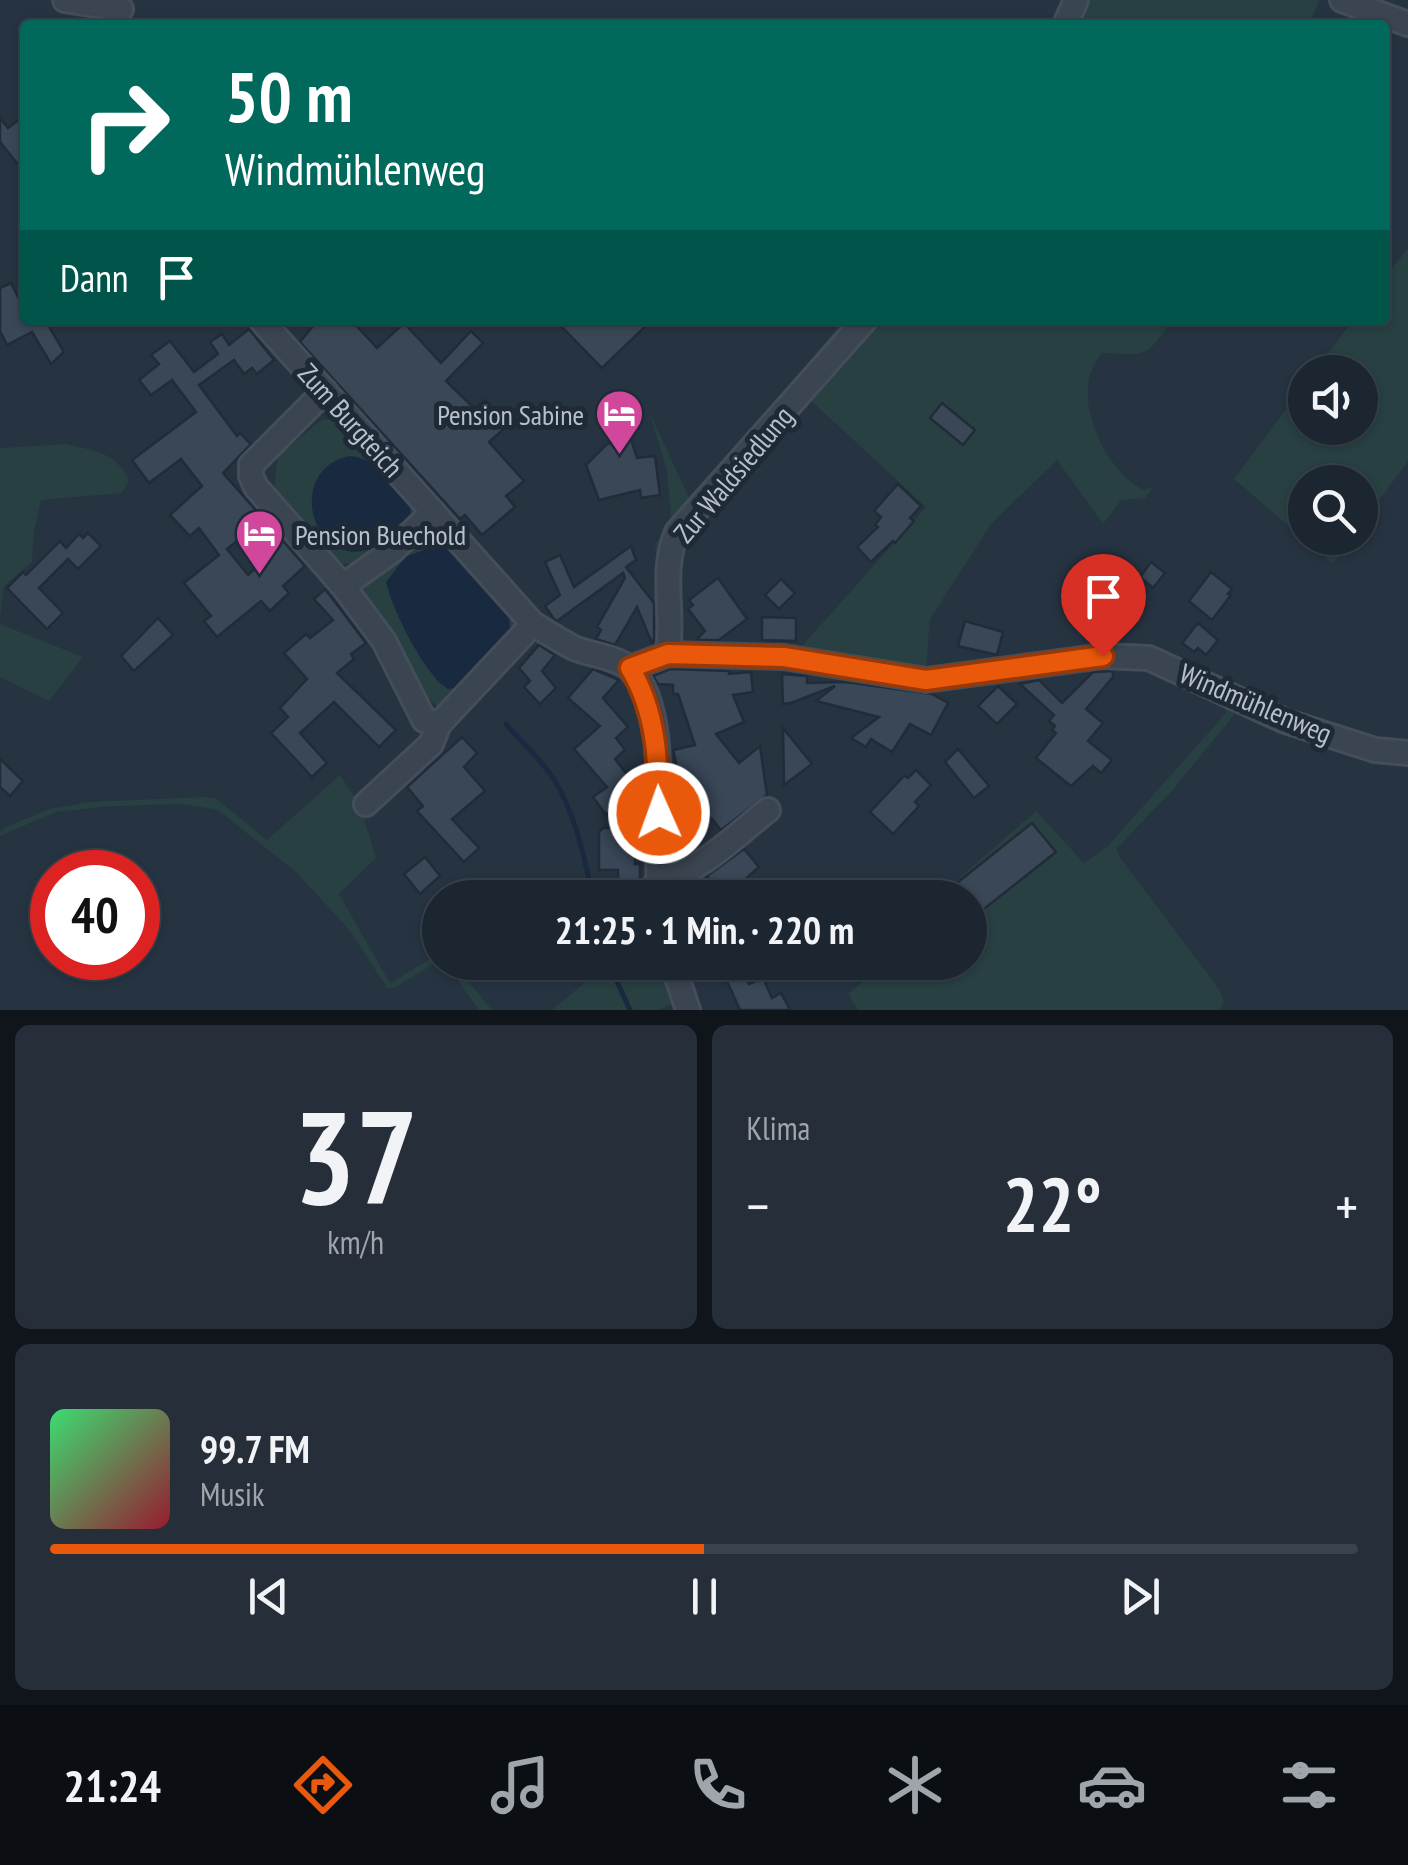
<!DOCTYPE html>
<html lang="de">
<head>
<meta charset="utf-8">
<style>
	body { margin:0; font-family:"PT Sans Narrow",sans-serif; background:#252e39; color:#f1f3f6; height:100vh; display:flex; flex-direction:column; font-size:38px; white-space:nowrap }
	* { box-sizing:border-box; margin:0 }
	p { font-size:32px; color:#a0a5ab }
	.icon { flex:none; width:55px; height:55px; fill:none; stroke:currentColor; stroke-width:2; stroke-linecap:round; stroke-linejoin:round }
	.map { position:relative; height:1010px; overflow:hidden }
	.panel { display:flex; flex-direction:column; gap:15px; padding:15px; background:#0f151b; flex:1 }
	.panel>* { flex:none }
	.hud { position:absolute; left:20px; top:20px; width:1370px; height:305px; border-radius:10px; box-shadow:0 2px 8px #0004,0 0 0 2px #3a434d; background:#00695c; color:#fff; overflow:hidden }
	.buttons { position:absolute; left:1288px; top:355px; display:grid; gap:20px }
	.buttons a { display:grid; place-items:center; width:90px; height:90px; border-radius:50%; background:#1c2631; box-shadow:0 2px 8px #0004,0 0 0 2px #3a434d; font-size:50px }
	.speed { position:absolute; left:30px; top:850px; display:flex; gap:20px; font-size:50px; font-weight:700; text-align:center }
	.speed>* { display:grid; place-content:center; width:130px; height:130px; border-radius:50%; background:#1c2631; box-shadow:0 2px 8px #0004,0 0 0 2px #3a434d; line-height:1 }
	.speed .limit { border:15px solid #d22; background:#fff; color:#111 }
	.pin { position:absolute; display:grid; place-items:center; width:85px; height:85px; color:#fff; margin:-102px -42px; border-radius:50% 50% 50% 0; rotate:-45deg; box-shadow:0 0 10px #0007 }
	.pin .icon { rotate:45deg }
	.me { position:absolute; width:110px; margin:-55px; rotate:358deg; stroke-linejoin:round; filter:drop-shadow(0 0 8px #0008) }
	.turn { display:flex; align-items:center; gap:35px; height:210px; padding:0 40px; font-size:45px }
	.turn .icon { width:130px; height:130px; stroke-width:2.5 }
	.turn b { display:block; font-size:70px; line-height:85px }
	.then { display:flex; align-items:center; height:95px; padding:0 40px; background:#0003; gap:20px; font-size:38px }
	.big { font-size:75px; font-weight:700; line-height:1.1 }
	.panel .widget { flex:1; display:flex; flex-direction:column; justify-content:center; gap:15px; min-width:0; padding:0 35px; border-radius:15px; background:#252e39 }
	.panel .dial { align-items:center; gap:0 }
	.dial b { font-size:130px; line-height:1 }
	.song { display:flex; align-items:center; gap:30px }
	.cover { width:120px; height:120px; border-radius:15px; background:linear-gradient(135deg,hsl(140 70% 55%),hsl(350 70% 35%)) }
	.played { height:10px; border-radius:5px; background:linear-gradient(90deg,#ea580c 50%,#3a434d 50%) }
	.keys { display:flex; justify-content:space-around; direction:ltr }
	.heat { display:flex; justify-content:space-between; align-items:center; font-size:55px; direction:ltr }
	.panel .tiles { flex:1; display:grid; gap:15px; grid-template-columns:1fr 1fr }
	.widget:last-child { grid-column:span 2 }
	.trip { position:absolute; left:422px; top:880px; width:565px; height:100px; border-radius:50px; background:#1c2631; box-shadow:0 2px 8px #0004,0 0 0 2px #3a434d; font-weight:700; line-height:100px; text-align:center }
	.tabs { display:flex; height:160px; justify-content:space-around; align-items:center; background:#0b0f14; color:#a0a5ab }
	.tabs .icon { width:70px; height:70px }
	.tabs .on { color:#ea580c }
	.tabs b { font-size:45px; color:#f1f3f6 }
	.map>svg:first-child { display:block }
	.green { fill:#284042 }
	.water { fill:#192a40 }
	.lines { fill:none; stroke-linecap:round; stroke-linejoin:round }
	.stream { stroke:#192a40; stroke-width:5 }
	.building { fill:#394757; stroke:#212c38; stroke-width:2.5; fill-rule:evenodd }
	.minor-casing { stroke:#444e5a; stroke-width:28 }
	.minor { stroke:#3b4551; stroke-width:22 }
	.route-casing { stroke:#983908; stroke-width:25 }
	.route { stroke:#ea580c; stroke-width:18 }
	.labels { text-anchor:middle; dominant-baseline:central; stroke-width:10; stroke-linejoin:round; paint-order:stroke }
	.poi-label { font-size:28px; fill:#b8c0cb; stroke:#1f2a37; text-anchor:end }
	.street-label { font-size:28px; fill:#b8c0cb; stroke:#1f2a37 }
</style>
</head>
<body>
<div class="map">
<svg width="1408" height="1010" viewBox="0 0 1408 1010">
	<rect width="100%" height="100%" fill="#263341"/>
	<g class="green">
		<path d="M1090,0h230l-12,25h-229z"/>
		<path d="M1408,248v213l-48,65v-44h-55v56h47l-19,26 -99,-85 71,-95v44h55v-56h-46l39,-52h32v-42z"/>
		<path d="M844,320h10l-181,211 -8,106 -10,-93 17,-16 -5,-57 -18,-60 42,91z"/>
		<path d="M873,320h299c-27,39 -24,35 -70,33 -35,38 1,117 42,137l9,-3 -8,11 -24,2 -18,24 -46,-64 -66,64 -61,95 -4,49 -9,5 -115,-27 124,-139 -118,-109z"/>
		<path d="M331,419l13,8 74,75 -1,14 -7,12 -51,34 -16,2 -16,-5 -44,-56 -9,-17 4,-30 43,-36z"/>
		<path d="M66,444c28,7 49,7 63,36l-7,13 -81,7 -7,32 -2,30 -28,24 -4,31v-169z"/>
		<path d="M435,541l13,4 68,76 -2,15 -96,14 20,33 27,4 -26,21 -19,-19 -58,-96 1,-12 41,-35z"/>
		<path d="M0,624l83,33 -34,44 -49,-24z"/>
		<path d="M1221,696l9,6 4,12 -4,6 -59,72 -55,57 3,7 100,133 5,13 -4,8h-362l-10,-16 38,-31 84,-1v-64l-31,-2 97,-85 48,52 23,-16 119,-134z"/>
		<path d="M340,775l20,30 16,53 -37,36 51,89 50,-30v9l14,1 38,47h-13l-31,-43 -13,-4 -41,25h-7l-36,-56 -55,-60 -78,-62 -35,-6 -72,2 -55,6 -56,24v-5l6,-4 43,-18 41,-7 112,-5 13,1 52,42z"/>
		<path d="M592,963h67l15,40 -15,7h-107l42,-35z"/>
	</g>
	<g class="water">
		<path d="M349,456c30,2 59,32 63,61 -85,99 -141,-44 -63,-61z"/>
		<path d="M440,544c19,7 50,36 62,53 8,12 8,27 8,41l-45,49 -17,2c-25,-16 -55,-78 -62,-107l19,-25z"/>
	</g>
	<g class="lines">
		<g class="stream">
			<path d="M506,724c15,18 35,35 47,54 20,31 29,70 37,105"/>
			<path d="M608,962l22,48"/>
		</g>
	</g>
	<g class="building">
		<path d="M25,115v58l-25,-31v-24l8,10z"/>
		<path d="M11,283l14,28v9h32l-9,5 16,27 -13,12 -19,-32 -25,13 -7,-14v-43z"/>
		<path d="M318,320h33l26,28 27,-25 37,40 30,-32 12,12 -37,38 29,28 10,-9 23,25 -19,17 35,39 -18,15 9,11 -33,28 -17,-20 -5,4 -160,-177z"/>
		<path d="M570,320h82l-50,48 -40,-41z"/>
		<path d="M249,329l25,31 -17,14 -5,-6 -8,6 -10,-14 -35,25 38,51 3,-3 11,11 -28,29 82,93 -22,20 6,7 -19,18 -9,-10 -44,36 -13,-16 7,-5 -27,-33 35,-28 -20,-27 -9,8 -20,-21 32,-29 -21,-27 -32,24 -17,-23 64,-48 -24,-32 -21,15 -12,-15 20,-16 -8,-9 19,-14 24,31 24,-18 -8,-12 12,-8 7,11zM251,530l21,23 -24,22 -21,-26z"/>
		<path d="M942,403l33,27 -12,15 -33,-27z"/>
		<path d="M630,436l7,22 18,-2 5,39 -19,3 -1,-8 -41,10 -13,-35 21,-21z"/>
		<path d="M898,484l23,22 -11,12 4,3 -19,22 -2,-2 -22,21 -14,-15 21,-20 -3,-2 6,-8 -7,-6z"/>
		<path d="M88,533l13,13 -23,23 -10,-10 -29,29 24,25 -16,16 -40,-41 16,-16 3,3 34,-34 6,7 13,-14 4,4z"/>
		<path d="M631,546l5,14 -10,7 28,36v35l-2,5 -15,-36 -22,38 -19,-6 5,-9 -4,-3 28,-49 -2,-5 -66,48 -3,-2 -9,-13 15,-11 -15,-33 15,-7 14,32z"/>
		<path d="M1151,562l14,11 -12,15 -13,-11z"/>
		<path d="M1211,572l21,17 -4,5 3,1 -19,25 -23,-19z"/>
		<path d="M718,578l29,41 -28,21h-23l9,-9 -17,-22 5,-4 -4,-5z"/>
		<path d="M781,579l14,14 -16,16 -14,-14z"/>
		<path d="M1107,579l23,10 -15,23 -21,-13z"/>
		<path d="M325,589l41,54 -15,11 3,5 -17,14 59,57 -17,17 -45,-45 -34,31 27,30 -15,14 -41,-44 17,-16 -8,-9 27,-29 -23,-26 22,-19 4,4 23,-18 -19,-21z"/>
		<path d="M762,617l34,1v23l-34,-1z"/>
		<path d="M158,618l15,17 -39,36 -13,-15z"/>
		<path d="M965,621l38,11 -6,23 -39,-9z"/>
		<path d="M1198,623l20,17 -12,15 -8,-7 -4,4 -12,-9z"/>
		<path d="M539,645l16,10 -13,16 14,17 -16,16 -16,-17 6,-6 -11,-13z"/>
		<path d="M593,669l26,11 -16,18 25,29 -12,11 9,12 -10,9 24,31 -33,25 -13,-18 14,-10 -33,-38 26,-23 -32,-28z"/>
		<path d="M670,669l59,2v3l22,-2 2,20 -20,3 11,27 -28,12 23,29 21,-17 7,49 -46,35 -15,-18 -14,12 -9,-12 4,-4 -14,-58 22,-5 -17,-51h-5v-9l-15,-1 -5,-8z"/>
		<path d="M1113,671v6l-27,32 17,14 -15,18 24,19 -11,13 -8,-7 -22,20 -35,-28 20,-25 -4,-3 3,-4 -6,-5 5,-6 -34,-31 19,-4 23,23 31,-31z"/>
		<path d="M782,674l25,2v7l39,-1 86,12 16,9 -17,32 -21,-11 -18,28 -21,-13 -5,8 -15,-9 28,-21 -63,-16 19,-15 -44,17 -8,1z"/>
		<path d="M998,686l19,18 -20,20 -19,-18z"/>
		<path d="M783,728l29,36 -28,21z"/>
		<path d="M462,737l15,16 -13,14 21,24 -33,28 27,29 -15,14 -47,-51 6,-5 -16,-19z"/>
		<path d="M958,749l31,37 -15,12 -29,-36z"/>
		<path d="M0,759l23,22 -13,15 -10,-9z"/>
		<path d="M916,770l15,15 -16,17 4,4 -26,28 -23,-22 34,-36 4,2z"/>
		<path d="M1032,823l24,29 -76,60 -23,-29z"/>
		<path d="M603,828h32v36h5v21h-22v-15h-19v-38z"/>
		<path d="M744,849l15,18 -35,31 -17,-22z"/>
		<path d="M425,857l15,19 -20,18 -16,-20z"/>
		<path d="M744,971l5,13 14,-6 9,20 9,-5 9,17h-50l-14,-31z"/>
	</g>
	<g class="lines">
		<defs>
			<g id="minor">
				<path d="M65,0l56,9"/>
				<path d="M1342,0l66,24"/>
				<path d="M1065,25l11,-25"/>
				<path d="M261,320l272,304c14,8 27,17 41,24 16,7 45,9 57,22 43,43 21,170 29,228"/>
				<path d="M325,391l-74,74v11l5,11 87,99 41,55 40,79 15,4 94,-100"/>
				<path d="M343,586l49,-35 41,-39"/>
				<path d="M668,654c6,-42 -8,-83 9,-122l188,-212"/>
				<path d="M630,668l38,-14 116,3 142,23 177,-24 46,2 136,63 90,29 33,3"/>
				<path d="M366,804l65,-60 8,-20"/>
				<path d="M657,881c43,-8 78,-45 111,-71"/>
				<path d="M672,962l16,48"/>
			</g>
		</defs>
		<use href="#minor" class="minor-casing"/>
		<use href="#minor" class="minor"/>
	</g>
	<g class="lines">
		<defs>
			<path id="route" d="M659,813c-1,-52 -2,-100 -29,-145l38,-14 116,3 142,23 177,-24"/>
		</defs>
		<use href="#route" class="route-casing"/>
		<use href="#route" class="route"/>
	</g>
	<defs>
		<symbol id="hotel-pin" viewBox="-11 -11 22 30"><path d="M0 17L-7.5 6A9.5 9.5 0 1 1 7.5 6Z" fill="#d1479c" stroke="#1f2a37"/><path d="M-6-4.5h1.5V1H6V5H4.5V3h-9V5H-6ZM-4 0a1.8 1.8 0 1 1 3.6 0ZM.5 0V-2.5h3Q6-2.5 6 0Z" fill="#fff"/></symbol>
	</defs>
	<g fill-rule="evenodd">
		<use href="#hotel-pin" x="592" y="386" width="55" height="75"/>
		<use href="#hotel-pin" x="232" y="506" width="55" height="75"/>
	</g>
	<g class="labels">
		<g class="poi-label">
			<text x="584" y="414">Pension Sabine</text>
			<text x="295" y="534" text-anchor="start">Pension Buechold</text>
		</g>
		<g class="street-label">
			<text transform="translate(351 420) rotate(48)">Zum Burgteich</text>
			<text transform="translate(733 474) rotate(-50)">Zur Waldsiedlung</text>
			<text transform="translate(1256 703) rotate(23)">Windmühlenweg</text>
		</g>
	</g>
</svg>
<div class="buttons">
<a><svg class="icon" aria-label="sound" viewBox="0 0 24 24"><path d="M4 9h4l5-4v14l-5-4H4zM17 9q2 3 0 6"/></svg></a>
<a><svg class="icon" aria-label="search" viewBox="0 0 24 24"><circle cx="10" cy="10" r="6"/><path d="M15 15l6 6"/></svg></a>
</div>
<div class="speed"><div class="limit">40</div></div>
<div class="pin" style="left:1103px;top:656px;background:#d93025"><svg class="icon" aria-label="arrive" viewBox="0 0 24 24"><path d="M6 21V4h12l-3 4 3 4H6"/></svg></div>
<svg class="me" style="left:659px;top:813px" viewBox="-20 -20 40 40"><circle r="17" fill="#ea580c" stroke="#fff" stroke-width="3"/><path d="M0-11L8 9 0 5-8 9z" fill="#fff"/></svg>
<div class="trip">21:25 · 1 Min. · 220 m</div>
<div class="hud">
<div class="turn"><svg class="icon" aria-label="right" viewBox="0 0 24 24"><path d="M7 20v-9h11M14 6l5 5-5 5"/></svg><div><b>50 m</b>Windmühlenweg</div></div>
<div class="then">Dann<svg class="icon" aria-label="arrive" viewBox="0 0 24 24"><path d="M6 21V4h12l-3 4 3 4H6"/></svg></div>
</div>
</div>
<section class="panel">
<div class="tiles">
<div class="widget dial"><b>37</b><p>km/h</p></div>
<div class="widget"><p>Klima</p>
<div class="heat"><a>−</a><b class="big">22°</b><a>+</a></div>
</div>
<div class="widget">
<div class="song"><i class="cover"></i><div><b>99.7 FM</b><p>Musik</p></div></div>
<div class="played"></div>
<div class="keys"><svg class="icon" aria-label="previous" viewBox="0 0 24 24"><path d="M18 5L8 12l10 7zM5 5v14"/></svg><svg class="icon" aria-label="pause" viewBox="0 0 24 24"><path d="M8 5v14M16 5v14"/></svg><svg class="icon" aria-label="next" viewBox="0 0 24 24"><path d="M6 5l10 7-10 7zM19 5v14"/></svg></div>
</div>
</div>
</section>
<nav class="tabs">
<b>21:24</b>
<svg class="icon on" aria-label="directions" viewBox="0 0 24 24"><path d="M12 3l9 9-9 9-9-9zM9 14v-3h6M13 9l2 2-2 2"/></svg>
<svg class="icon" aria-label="music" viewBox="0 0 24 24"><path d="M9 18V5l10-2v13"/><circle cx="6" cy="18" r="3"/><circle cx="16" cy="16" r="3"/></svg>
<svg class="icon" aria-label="phone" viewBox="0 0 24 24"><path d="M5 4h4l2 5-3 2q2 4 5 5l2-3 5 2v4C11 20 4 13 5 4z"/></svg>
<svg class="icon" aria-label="climate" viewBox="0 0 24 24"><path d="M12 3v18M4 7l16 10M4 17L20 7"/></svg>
<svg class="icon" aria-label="car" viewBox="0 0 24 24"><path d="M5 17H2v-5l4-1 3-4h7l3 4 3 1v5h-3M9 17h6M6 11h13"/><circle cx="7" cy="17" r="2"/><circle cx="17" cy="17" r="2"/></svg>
<svg class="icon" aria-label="filters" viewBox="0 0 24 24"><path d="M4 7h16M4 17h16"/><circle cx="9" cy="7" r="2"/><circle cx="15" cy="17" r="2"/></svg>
</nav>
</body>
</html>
